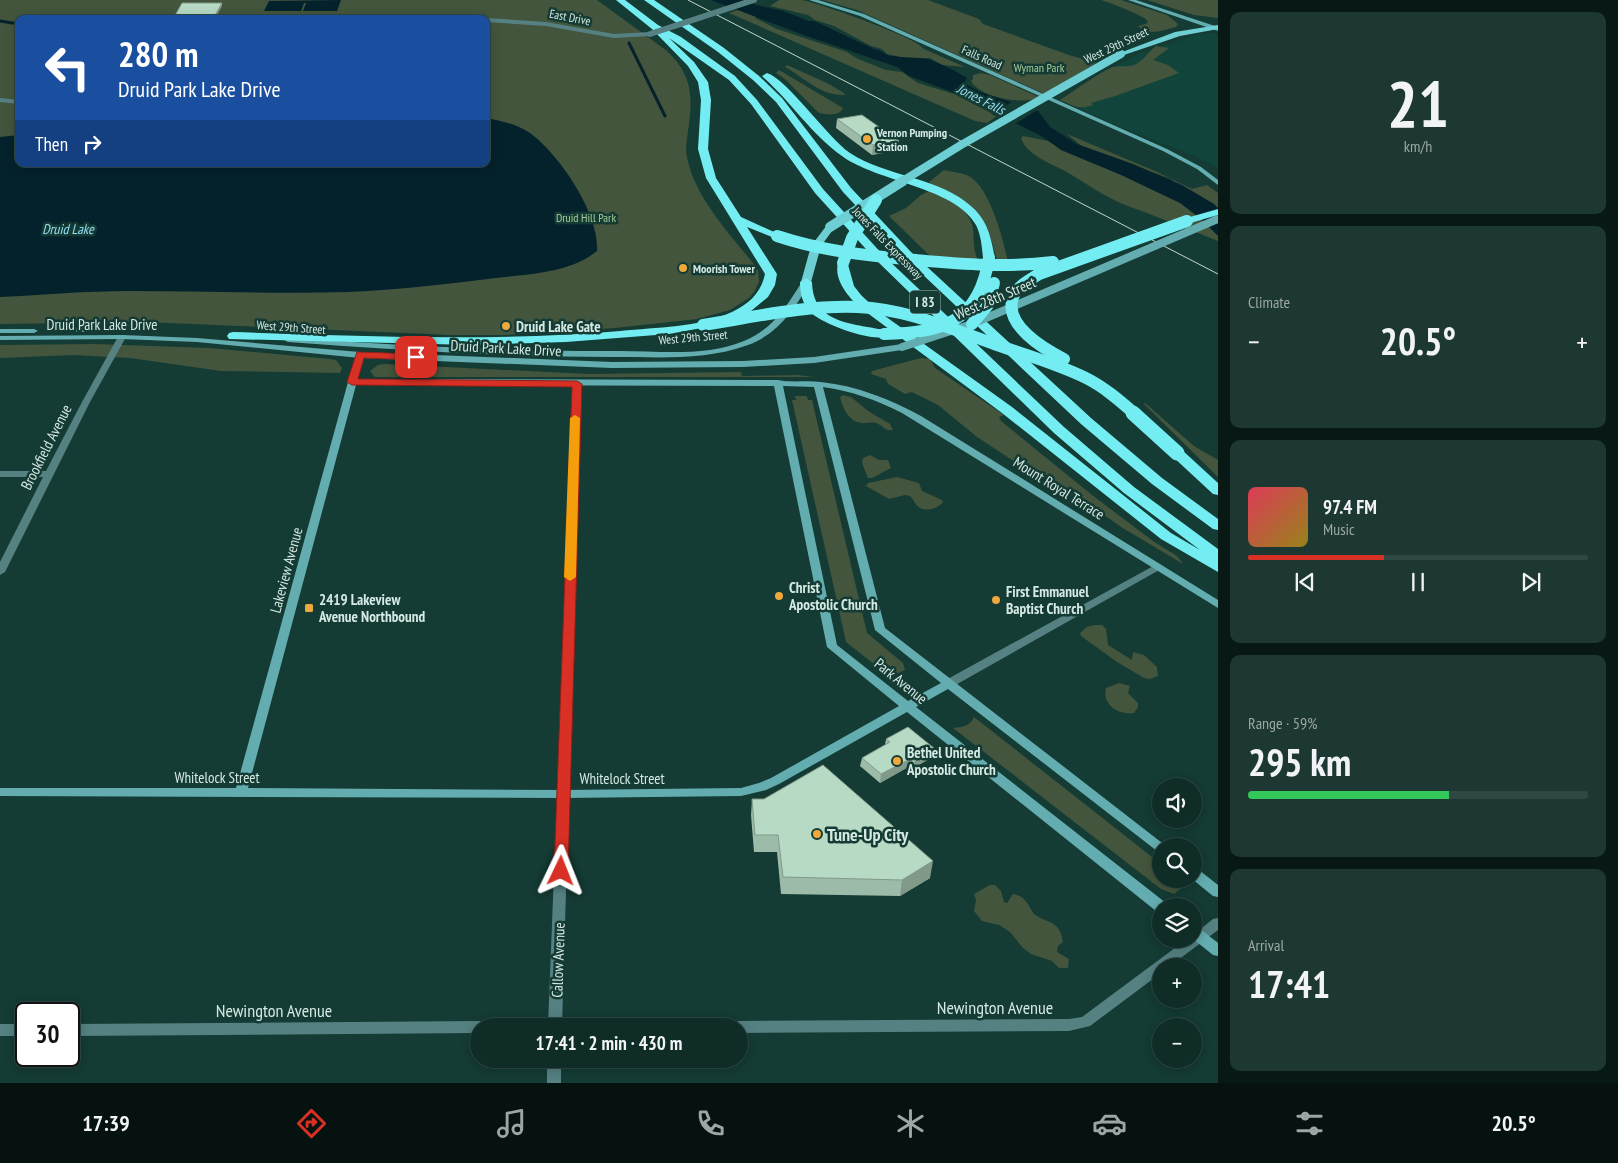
<!DOCTYPE html>
<html lang="en">
<head>
<meta charset="utf-8">
<style>
	body { margin:0; font-family:"PT Sans Narrow",sans-serif; background:#1d3833; color:#f1f3f6; height:100vh; display:flex; flex-direction:column; font-size:19px; white-space:nowrap }
	* { box-sizing:border-box; margin:0 }
	p { font-size:16px; color:#9ba7a7 }
	.icon { flex:none; width:28px; height:28px; fill:none; stroke:currentColor; stroke-width:2; stroke-linecap:round; stroke-linejoin:round }
	.map { position:relative; flex:1; overflow:hidden }
	.side { display:flex; flex-direction:column; gap:12px; padding:12px; background:#081815; width:400px }
	.side>* { flex:none }
	.guide { position:absolute; left:15px; top:15px; width:475px; height:152px; border-radius:10px; box-shadow:0 2px 12px #0003,0 0 0 1px #2f4844; background:#1a4fa0; color:#fff; overflow:hidden }
	.tools { position:absolute; left:1152px; top:778px; display:grid; gap:10px }
	.tools a { display:grid; place-items:center; width:50px; height:50px; border-radius:50%; background:#0f2c27; box-shadow:0 2px 12px #0003,0 0 0 1px #2f4844; font-size:25px }
	.speed { position:absolute; left:15px; top:1002px; display:flex; gap:10px; font-size:25px; font-weight:700; text-align:center }
	.speed>* { display:grid; place-content:center; width:65px; height:65px; border-radius:50%; background:#0f2c27; box-shadow:0 2px 12px #0003,0 0 0 1px #2f4844; line-height:1 }
	.speed .limit { border:2px solid #111; border-radius:8px; background:#fff; color:#111 }
	.pin { position:absolute; display:grid; place-items:center; width:42px; height:42px; color:#fff; margin:-21px; border-radius:10px; box-shadow:0 2px 8px #0006 }
	.me { position:absolute; width:55px; margin:-28px; rotate:2deg; stroke-linejoin:round; filter:drop-shadow(0 0 4px #0008) }
	.turn { display:flex; align-items:center; gap:18px; height:105px; padding:0 20px; font-size:22px }
	.turn .icon { width:65px; height:65px; stroke-width:2.5 }
	.turn b { display:block; font-size:35px; line-height:42px }
	.then { display:flex; align-items:center; height:48px; padding:0 20px; background:#0003; gap:10px; font-size:19px }
	.big { font-size:38px; font-weight:700; line-height:1.1 }
	.side .tile { flex:1; display:flex; flex-direction:column; justify-content:center; gap:8px; min-width:0; padding:0 18px; border-radius:10px; background:#1d3833 }
	.side .dial { align-items:center; gap:0 }
	.dial b { font-size:65px; line-height:1 }
	.song { display:flex; align-items:center; gap:15px }
	.cover { width:60px; height:60px; border-radius:8px; background:linear-gradient(135deg,hsl(350 70% 55%),hsl(50 70% 35%)) }
	.played { height:5px; border-radius:2px; background:linear-gradient(90deg,#d93025 40%,#2f4844 40%) }
	.keys { display:flex; justify-content:space-around; direction:ltr }
	.heat { display:flex; justify-content:space-between; align-items:center; font-size:28px; direction:ltr }
	.charge { height:8px; border-radius:4px; background:linear-gradient(90deg,#34c759 59%,#2f4844 0) }
	.trip { position:absolute; left:470px; top:1018px; width:278px; height:50px; border-radius:25px; background:#0f2c27; box-shadow:0 2px 12px #0003,0 0 0 1px #2f4844; font-weight:700; line-height:50px; text-align:center }
	.tabs { display:flex; height:80px; justify-content:space-around; align-items:center; background:#061210; color:#9ba7a7 }
	.tabs .icon { width:35px; height:35px }
	.tabs .on { color:#d93025 }
	.tabs b { font-size:22px; color:#f1f3f6 }
	main { display:flex; flex:1; min-height:0 }
	.map>svg:first-child { display:block }
	.built { fill:#11453c }
	.green { fill:#44553d; fill-rule:evenodd }
	.water { fill:#04222b }
	.pier { fill:#143b34 }
	.lines { fill:none; stroke-linecap:round; stroke-linejoin:round }
	.stream { stroke:#04222b; stroke-width:3 }
	.street { fill:#558183; fill-rule:evenodd }
	.secondary { fill:#63adb0; fill-rule:evenodd }
	.primary { fill:#6dced3; fill-rule:evenodd }
	.highway { fill:#74edf2; fill-rule:evenodd }
	.tram { stroke:#c0d7d1; stroke-width:1 }
	.street-bridge { stroke:#558183; stroke-width:6 }
	.secondary-bridge { stroke:#63adb0; stroke-width:8 }
	.primary-bridge-far1 { stroke:#6dced3; stroke-width:8 }
	.primary-bridge { stroke:#6dced3; stroke-width:10 }
	.highway-bridge-far1 { stroke:#74edf2; stroke-width:12 }
	.highway-bridge { stroke:#74edf2; stroke-width:15 }
	.wall { fill:#9dbba9 }
	.shaded-wall { fill:#809989 }
	.building { fill:#b7dac4; stroke:#809989 }
	.route { fill:#d93025; stroke:#8d1f18 }
	.slow { fill:#f59e0b }
	.poi-dot { fill:#eea83c; stroke:#143b34; stroke-width:2 }
	.labels { text-anchor:middle; dominant-baseline:central; stroke-width:5; stroke-linejoin:round; paint-order:stroke }
	.far-street-label { font-size:12px; fill:#d4e9e3; stroke:#143b34 }
	.far-park-label { font-size:12px; fill:#a7ca98; stroke:#143b34 }
	.far-poi-label { font-size:12px; font-weight:bold; fill:#d4e9e3; stroke:#143b34; text-anchor:start }
	.far-water-label { font-size:14px; font-style:italic; fill:#95ddf5; stroke:#143b34 }
	.shield { fill:#143b34; stroke:#9ab5ae; stroke-width:1 }
	.shield-label { font-size:14px; font-weight:bold; fill:#d4e9e3 }
	.street-label { font-size:15px; fill:#d4e9e3; stroke:#143b34 }
	.poi-label { font-size:15px; font-weight:bold; fill:#d4e9e3; stroke:#143b34; text-anchor:start }
	.near-poi-label { font-size:18px; font-weight:bold; fill:#d4e9e3; stroke:#143b34; text-anchor:start }
	.near-street-label { font-size:18px; fill:#d4e9e3; stroke:#143b34 }
</style>
</head>
<body>
<main>
<div class="map">
<svg width="1218" height="1083" viewBox="0 0 1218 1083">
	<rect width="100%" height="100%" fill="#143b34"/>
	<path class="built" d="M1212,33l6,2v133l-23,-12 -77,-30 -58,-26 54,-33 25,-13 57,-19z"/>
	<g class="green">
		<path d="M0,0h597l70,51c26,25 26,46 21,80 -1,8 -3,17 -1,26 7,40 46,81 71,112l1,13 -5,10 -5,6 -19,12 -33,9 -82,9 -109,7h-56l-304,-13 -146,2zM19,19h467v145h-467z"/>
		<path d="M779,0c7,0 16,0 23,0 19,4 114,37 122,49l41,18 -24,-2 -11,-7h-25l-18,-4 -5,-5 -11,-3 -37,-20 -19,-6 -7,-5 -38,-9z"/>
		<path d="M822,0h106l51,19 4,5 86,31 27,8 -51,31 -188,-84z"/>
		<path d="M1101,0h20l46,15 11,9 -2,3c-12,3 -28,10 -38,-1l10,-3 -2,-4c-15,-8 -29,-14 -45,-19z"/>
		<path d="M1147,0h71v18l-24,-3z"/>
		<path d="M740,9l17,7 -2,2 22,11 70,23 9,6 30,12 16,2 16,11 36,11 43,22 -10,7 -12,-2 -246,-108z"/>
		<path d="M1156,46l13,2 -16,12 15,5 11,8 -64,23 -24,7 2,2c-15,5 -19,1 -33,-5 13,-8 41,-29 53,-33 8,-2 15,1 23,-3 9,-5 13,-13 20,-18z"/>
		<path d="M787,65l40,18 17,10 1,2c-25,1 -40,-17 -60,-28z"/>
		<path d="M779,70l64,38c-3,8 -15,7 -24,5l-34,-34 -9,-6z"/>
		<path d="M981,73l9,2 49,22c-14,9 -60,0 -68,-16l2,-2v-4z"/>
		<path d="M1067,134l88,37 37,18 15,-4 11,8v17l-49,-27 4,-2 -2,-2 -88,-32z"/>
		<path d="M1023,136l50,10 68,26 77,58v11c-31,-12 -62,-25 -93,-36 -20,-8 -41,-23 -60,-34 -13,-7 -39,-16 -44,-33z"/>
		<path d="M944,170c8,2 23,3 29,9 19,15 32,66 36,89h-10c-8,-30 -10,-51 -40,-68 -9,-5 -22,-10 -30,-18z"/>
		<path d="M929,191c16,7 42,17 44,38 1,10 0,22 5,31l-48,-4 -41,-40 17,-8 15,-13z"/>
		<path d="M95,344l114,4 121,11 6,1 6,8 -2,5 -119,-2 -91,-13 -56,-3 -74,3v-13z"/>
		<path d="M921,358l9,1 5,9 66,45 3,2 -5,2 2,4 91,74 61,46 24,15 6,8 -62,-37 -31,-22 -66,-37 -47,-31 -39,-32 -26,-13 -7,2 -17,-10 -2,-5 -15,-5 1,-3z"/>
		<path d="M385,364l203,10 153,-2 1,4 55,-1 17,2h-439l-5,-6 8,-6z"/>
		<path d="M843,395l8,2 17,14 22,13 3,6c-8,2 -10,-5 -17,-7 -5,-1 -8,0 -12,0 -15,0 -21,-14 -24,-26z"/>
		<path d="M795,396h12l1,4h4l55,233 36,30 2,7 -11,5 -10,-3 -38,-30 -54,-242h4z"/>
		<path d="M1145,403l49,43 24,14v17l-74,-73z"/>
		<path d="M870,455l9,5h9l3,8 -19,10h-4l-6,-15 1,-5z"/>
		<path d="M897,477l22,6 3,8 20,9 1,2c-4,6 -16,10 -23,6 -4,-2 -7,-9 -10,-12l-5,-1 -16,4 -23,-13 2,-3z"/>
		<path d="M1095,625h7l4,4 2,16 24,15 1,-8 11,3 13,12 1,9 -8,3 -6,-1 -27,-16 -36,-26 -1,-3 7,-6z"/>
		<path d="M1119,683l11,3 -2,7 10,10v4l-4,6c-16,2 -32,-8 -28,-25z"/>
		<path d="M974,717l187,147v15h19l4,7 -10,8 -13,-5 -208,-161c10,-1 17,-2 21,-11z"/>
		<path d="M990,885h5l6,6 3,11 3,1 6,-9c13,2 15,11 21,20 14,10 26,6 29,28l-5,4 -1,6 12,7 -1,9h-9l-7,-7 -21,-7 -8,-6 -13,-16 -11,-7 -17,-4 -8,-10 2,-11 -2,-6z"/>
	</g>
	<g class="water">
		<path d="M341,0l-4,11h-34l3,-8h-2l-3,8h-37l5,-10z"/>
		<path d="M711,0h34l11,5 27,6 26,10h5l60,28c8,1 10,6 18,7 11,2 24,1 35,3 8,1 32,14 40,19l-3,5 16,9 58,19 12,16 27,17 56,20 49,21 32,19 4,4v28l-17,-17 -21,-16 -59,-28 -60,-25 -18,-13 -80,-41 -54,-20 -12,-9 -96,-33z"/>
		<path d="M486,118c16,3 30,6 44,15 29,21 70,81 67,118 -27,22 -67,23 -101,27 -49,6 -98,12 -147,14 -73,2 -147,-1 -220,-1 -43,0 -86,4 -129,6v-160l19,-2v29h467z"/>
	</g>
	<path class="pier" d="M1015,100l24,9 -26,16 -22,-11z"/>
	<g class="lines">
		<g class="stream">
			<path d="M0,21l19,3"/>
			<path d="M629,43l36,73"/>
		</g>
		<g class="street">
			<path d="M486,18l60,4 68,12 36,-2 3,2 -3,2 -36,2 -68,-12 -60,-4v-3h-2z"/>
			<path d="M0,98l19,2v4l-19,-2z"/>
			<path d="M119,335h6l1,2 -36,65 -85,170 -5,3v-13l43,-85h-43v-6h46l36,-69z"/>
			<path d="M360,352l4,3 -8,27 -1,2h-6l-1,-2 8,-27z"/>
			<path d="M577,381l4,3 -19,642h-14l25,-642z"/>
			<path d="M1157,564l4,1 1,2 -1,2 -209,118h-8l-2,-3 2,-3z"/>
			<path d="M1218,918v12l-48,36h-9v7l-71,53 -21,5 -330,2v-7h-7l2,-3 5,-2 330,-2 13,-2 105,-78h7v-5l19,-15z"/>
			<path d="M479,1021l5,2 2,3h-7v7l-410,3v-12z"/>
			<rect x="0" y="1024" width="26" height="12"/>
			<rect x="547" y="1059" width="14" height="24"/>
		</g>
		<g class="secondary">
			<path d="M809,0h9l46,14 303,135 34,18 17,13v5l-21,-16 -34,-18 -303,-135z"/>
			<path d="M1128,0h8l82,27v4z"/>
			<path d="M803,280h6l1,2c-15,27 -32,52 -62,63 -43,16 -91,12 -135,12 -109,0 -217,-7 -325,-15l-4,-2 4,-2c111,7 221,14 332,13 40,0 86,6 124,-10 29,-12 43,-35 59,-61z"/>
			<path d="M58,328h36l4,2 -4,2h-33l-4,-2z"/>
			<path d="M0,329h34l4,2 -4,2h-34z"/>
			<path d="M122,335l75,3 163,14 252,10 131,-1 71,-4 88,-13 4,3 -4,3 -88,13 -71,4 -131,1 -252,-10 -163,-16 -75,-3 -122,1v-4z"/>
			<path d="M352,379l426,1c14,3 29,0 43,2 37,4 68,17 100,34l297,184v8l-316,-195c-26,-13 -50,-22 -79,-26l62,241 281,218h-5v7l-4,-2 -209,-162 -32,18 250,196 1,3h-6v6l-5,-1 -249,-199 -128,72 -13,6 -25,6 -177,2 -564,-2v-8h236l112,-406zM356,385l418,1 53,261 72,59 -128,72 -12,5 -18,5 -177,2 -316,-2zM783,386l31,1 61,243 66,53 -33,18 -71,-56z"/>
			<path d="M1194,868l5,2 19,15v12l-5,-1 -21,-17h2z"/>
			<path d="M1194,927l5,1 19,15v13l-5,-1 -20,-16z"/>
		</g>
		<g class="primary">
			<path d="M1218,25v4l-38,7 -59,20 -4,-2 58,-22z"/>
			<path d="M830,224l5,3 -14,19 -10,36 -2,2h-6l-2,-2 10,-36 16,-21z"/>
		</g>
		<g class="highway">
			<path d="M616,0h9l33,25 23,12 54,39 22,24 66,89 60,66 181,172 70,60 84,62v23l-57,-33 -159,-126 -144,-107c-11,-11 -26,-29 -19,-45h8l7,25 7,9 17,16 134,96 159,126 29,17 -76,-57 -70,-60 -179,-174 -60,-66 -64,-89 -22,-24 -60,-42 25,24 14,20 3,18 -3,49 8,29 25,39 42,19 -6,3 -30,-12 30,47 -2,11 -7,12 -17,14 -33,14 -49,9 -103,8 -95,3 -242,-6 -2,-3 2,-3 4,-1c129,4 258,10 387,-1 38,-4 77,-3 112,-19 17,-8 29,-19 33,-38l-59,-96 -8,-29 3,-49 -3,-18 -10,-16 -36,-37z"/>
			<path d="M644,0h10l70,48 35,28 23,22 69,90 60,64 180,166 71,60 56,41v11l-5,-1 -61,-45 -71,-60 -178,-168 -60,-64 -67,-90 -23,-22 -35,-28z"/>
			<path d="M767,73c21,7 59,63 83,80 36,24 90,24 122,54 16,14 19,31 23,51l-2,2 -4,1 -6,-3c-1,-11 -2,-23 -7,-33 -21,-38 -99,-43 -134,-69 -30,-21 -51,-54 -78,-78l-2,-2z"/>
			<path d="M1218,209v6l-31,9 -6,-3 2,-2z"/>
			<path d="M806,278l6,4c1,44 44,41 76,49l2,3c-11,12 -70,-11 -80,-22 -8,-9 -10,-19 -10,-30z"/>
			<path d="M1177,449l5,1 36,33v12l-5,-1 -41,-38 -2,-3 2,-3z"/>
		</g>
		<path class="tram" d="M688,0l530,274"/>
		<path class="street-bridge" d="M650,34l104,-34"/>
		<path class="secondary-bridge" d="M902,347l70,-23 246,-105"/>
		<path class="primary-bridge-far1" d="M901,182l60,-37 160,-91"/>
		<path class="primary-bridge" d="M830,227l73,-46"/>
		<g class="highway-bridge-far1">
			<path d="M777,236c45,15 91,20 139,24 46,4 91,8 137,2"/>
			<path d="M843,263l9,-25 24,-38"/>
			<path d="M972,324l16,-19 6,-22"/>
			<path d="M703,325c51,-8 103,-20 155,-18 49,2 93,22 139,38 29,10 61,19 89,33 18,9 33,22 49,36"/>
			<path d="M884,334c59,-1 95,-12 105,-76"/>
			<path d="M1064,359c-20,-10 -61,-34 -51,-62 4,-11 17,-17 26,-23l148,-53"/>
		</g>
		<path class="highway-bridge" d="M1133,413l44,40"/>
	</g>
	<g class="wall">
		<path d="M837,119l61,31 -26,5 -36,-27z"/>
		<path d="M886,739l49,10 -2,8 -20,11 -3,-2 -30,17 -20,-17 2,-8 23,-13z"/>
		<path d="M752,799l178,79 -30,18 -119,-2 -4,-42h-23l-3,-37z"/>
	</g>
	<g class="shaded-wall">
		<path d="M222,3v3l-7,13h-2z"/>
		<path d="M899,141l-1,9 -26,5 1,-10z"/>
		<path d="M935,749l-2,8 -20,11 2,-8z"/>
		<path d="M912,758l-2,8 -30,17 1,-9z"/>
		<path d="M933,861l-3,17 -30,18 2,-16z"/>
	</g>
	<g class="building">
		<path d="M182,3h40l-9,16h-40z"/>
		<path d="M862,115l37,26 -26,4 -36,-26z"/>
		<path d="M908,727l27,22 -20,11 -3,-2 -31,16 -19,-16 28,-16 -4,-3z"/>
		<path d="M823,765l110,96 -31,19 -119,-3 -5,-42h-23l-3,-36h12z"/>
	</g>
	<path class="route" d="M357,352l59,2 5,3 -5,3 -52,-2 -6,21 219,2 5,3 -14,487 -2,4 -5,1 -5,-1 -2,-4 18,-484 -220,-2 -5,-3z"/>
	<path class="slow" d="M575,415l5,3 -4,159 -6,4 -6,-4 6,-159z"/>
	<g class="poi-dot">
		<circle cx="867" cy="139" r="5"/>
		<circle cx="683" cy="268" r="5"/>
		<circle cx="506" cy="326" r="5"/>
		<circle cx="779" cy="596" r="5"/>
		<circle cx="996" cy="600" r="5"/>
		<rect x="304" y="603" width="10" height="10" rx="2.5"/>
		<circle cx="897" cy="761" r="5"/>
		<circle cx="817" cy="834" r="5"/>
	</g>
	<g class="labels">
		<g class="far-street-label">
			<text transform="translate(570 17) rotate(11)">East Drive</text>
			<text transform="translate(1116 45) rotate(-25)">West 29th Street</text>
			<text transform="translate(982 57) rotate(24)">Falls Road</text>
			<text transform="translate(888 243) rotate(46)">Jones Falls Expressway</text>
			<text transform="translate(291 327) rotate(4)">West 29th Street</text>
			<text transform="translate(693 337) rotate(-5)">West 29th Street</text>
		</g>
		<g class="far-park-label">
			<text x="1039" y="67">Wyman Park</text>
			<text x="586" y="217">Druid Hill Park</text>
		</g>
		<g class="far-poi-label">
			<text x="877" y="132">Vernon Pumping<tspan x="877" dy="14">Station</tspan></text>
			<text x="693" y="268">Moorish Tower</text>
		</g>
		<g class="far-water-label">
			<text transform="translate(981 99) rotate(27)">Jones Falls</text>
			<text x="68" y="229">Druid Lake</text>
		</g>
		<rect class="shield" x="910" y="290.5" width="30" height="23" rx="4"/>
		<g class="shield-label">
			<text x="925" y="302">I 83</text>
		</g>
		<g class="street-label">
			<text transform="translate(995 298) rotate(-23)">West 28th Street</text>
			<text x="102" y="324">Druid Park Lake Drive</text>
			<text transform="translate(506 348) rotate(3)">Druid Park Lake Drive</text>
			<text transform="translate(46 447) rotate(-63)">Brookfield Avenue</text>
			<text transform="translate(1059 488) rotate(32)">Mount Royal Terrace</text>
			<text transform="translate(286 570) rotate(-75)">Lakeview Avenue</text>
			<text transform="translate(901 681) rotate(39)">Park Avenue</text>
			<text x="217" y="777">Whitelock Street</text>
			<text x="622" y="778">Whitelock Street</text>
			<text transform="translate(558 960) rotate(-88)">Callow Avenue</text>
		</g>
		<g class="poi-label">
			<text x="516" y="326">Druid Lake Gate</text>
			<text x="789" y="587">Christ<tspan x="789" dy="17">Apostolic Church</tspan></text>
			<text x="1006" y="591">First Emmanuel<tspan x="1006" dy="17">Baptist Church</tspan></text>
			<text x="319" y="599">2419 Lakeview<tspan x="319" dy="17">Avenue Northbound</tspan></text>
			<text x="907" y="752">Bethel United<tspan x="907" dy="17">Apostolic Church</tspan></text>
		</g>
		<g class="near-poi-label">
			<text x="827" y="834">Tune-Up City</text>
		</g>
		<g class="near-street-label">
			<text x="995" y="1007">Newington Avenue</text>
			<text x="274" y="1010">Newington Avenue</text>
		</g>
	</g>
</svg>
<div class="tools">
<a><svg class="icon" aria-label="sound" viewBox="0 0 24 24"><path d="M4 9h4l5-4v14l-5-4H4zM17 9q2 3 0 6"/></svg></a>
<a><svg class="icon" aria-label="search" viewBox="0 0 24 24"><circle cx="10" cy="10" r="6"/><path d="M15 15l6 6"/></svg></a>
<a><svg class="icon" aria-label="layers" viewBox="0 0 24 24"><path d="M12 4l9 5-9 5-9-5zM3 14l9 5 9-5"/></svg></a>
<a>+</a>
<a>−</a>
</div>
<div class="speed"><div class="limit">30</div></div>
<div class="pin" style="left:416px;top:357px;background:#d93025"><svg class="icon" aria-label="arrive" viewBox="0 0 24 24"><path d="M6 21V4h12l-3 4 3 4H6"/></svg></div>
<svg class="me" style="left:561px;top:871px" viewBox="-20 -20 40 40"><path d="M0-17L14 15 0 8-14 15z" fill="#d93025" stroke="#fff" stroke-width="4"/></svg>
<div class="trip">17:41 · 2 min · 430 m</div>
<div class="guide">
<div class="turn"><svg class="icon" aria-label="left" viewBox="0 0 24 24"><path d="M17 20v-9H6M10 6l-5 5 5 5"/></svg><div><b>280 m</b>Druid Park Lake Drive</div></div>
<div class="then">Then<svg class="icon" aria-label="right" viewBox="0 0 24 24"><path d="M7 20v-9h11M14 6l5 5-5 5"/></svg></div>
</div>
</div>
<section class="side">
<div class="tile dial"><b>21</b><p>km/h</p></div>
<div class="tile"><p>Climate</p>
<div class="heat"><a>−</a><b class="big">20.5°</b><a>+</a></div>
</div>
<div class="tile">
<div class="song"><i class="cover"></i><div><b>97.4 FM</b><p>Music</p></div></div>
<div class="played"></div>
<div class="keys"><svg class="icon" aria-label="previous" viewBox="0 0 24 24"><path d="M18 5L8 12l10 7zM5 5v14"/></svg><svg class="icon" aria-label="pause" viewBox="0 0 24 24"><path d="M8 5v14M16 5v14"/></svg><svg class="icon" aria-label="next" viewBox="0 0 24 24"><path d="M6 5l10 7-10 7zM19 5v14"/></svg></div>
</div>
<div class="tile"><p>Range · 59%</p><b class="big">295 km</b><div class="charge"></div></div>
<div class="tile"><p>Arrival</p><b class="big">17:41</b></div>
</section>
</main>
<nav class="tabs">
<b>17:39</b>
<svg class="icon on" aria-label="directions" viewBox="0 0 24 24"><path d="M12 3l9 9-9 9-9-9zM9 14v-3h6M13 9l2 2-2 2"/></svg>
<svg class="icon" aria-label="music" viewBox="0 0 24 24"><path d="M9 18V5l10-2v13"/><circle cx="6" cy="18" r="3"/><circle cx="16" cy="16" r="3"/></svg>
<svg class="icon" aria-label="phone" viewBox="0 0 24 24"><path d="M5 4h4l2 5-3 2q2 4 5 5l2-3 5 2v4C11 20 4 13 5 4z"/></svg>
<svg class="icon" aria-label="climate" viewBox="0 0 24 24"><path d="M12 3v18M4 7l16 10M4 17L20 7"/></svg>
<svg class="icon" aria-label="car" viewBox="0 0 24 24"><path d="M5 17H2v-5l4-1 3-4h7l3 4 3 1v5h-3M9 17h6M6 11h13"/><circle cx="7" cy="17" r="2"/><circle cx="17" cy="17" r="2"/></svg>
<svg class="icon" aria-label="filters" viewBox="0 0 24 24"><path d="M4 7h16M4 17h16"/><circle cx="9" cy="7" r="2"/><circle cx="15" cy="17" r="2"/></svg>
<b>20.5°</b>
</nav>
</body>
</html>
